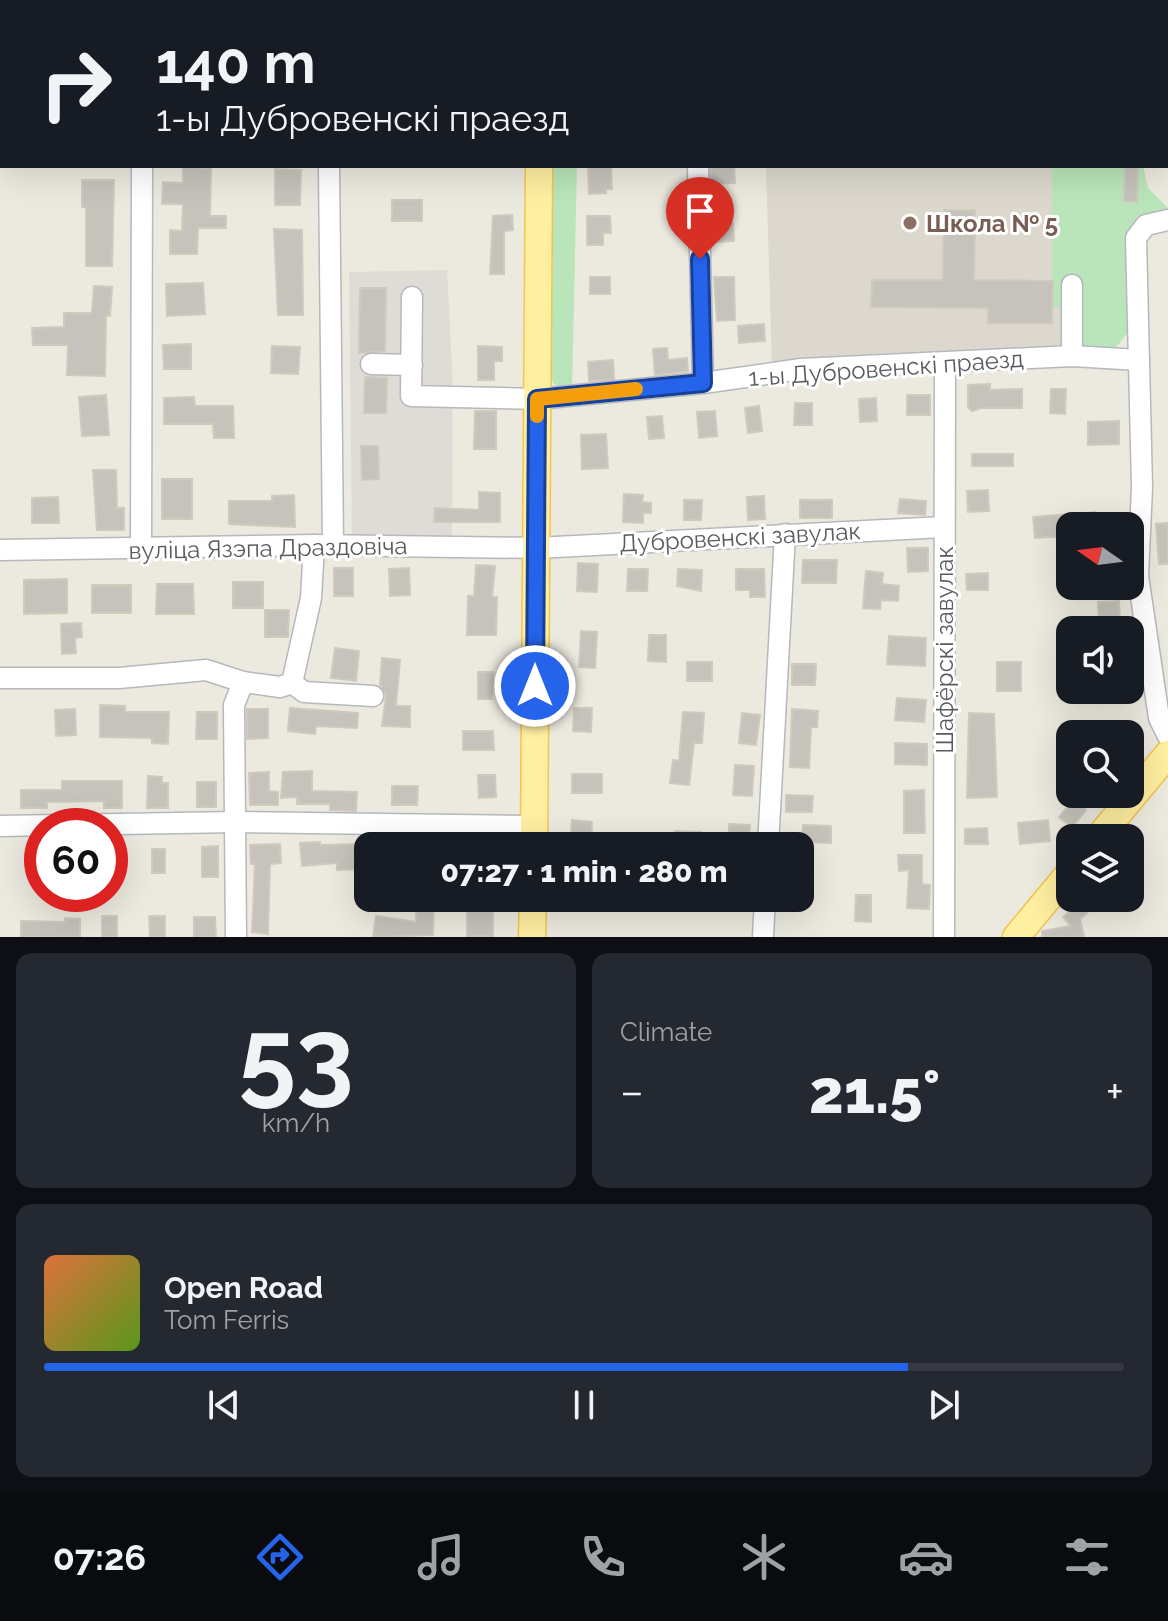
<!DOCTYPE html>
<html lang="en">
<head>
<meta charset="utf-8">
<style>
	body { margin:0; font-family:Raleway,sans-serif; background:#242831; color:#f1f3f6; height:100vh; display:flex; flex-direction:column; font-size:30px; white-space:nowrap }
	* { box-sizing:border-box; margin:0 }
	p { font-size:26px; color:#9ea1a6 }
	.icon { flex:none; width:44px; height:44px; fill:none; stroke:currentColor; stroke-width:2; stroke-linecap:round; stroke-linejoin:round }
	.map { position:relative; height:937px; overflow:hidden }
	.drawer { display:flex; flex-direction:column; gap:16px; padding:16px; background:#0d0f14; flex:1 }
	.drawer>* { flex:none }
	.banner { position:absolute; left:0px; top:0px; width:1168px; height:168px; box-shadow:0 8px 32px #0002; background:#171b24; color:#f1f3f6; overflow:hidden }
	.needle { width:52px; rotate:284deg }
	.tools { position:absolute; left:1056px; top:512px; display:grid; gap:16px }
	.tools a { display:grid; place-items:center; width:88px; height:88px; border-radius:16px; background:#171b24; box-shadow:0 8px 32px #0002; font-size:40px }
	.speed { position:absolute; left:24px; top:808px; display:flex; gap:16px; font-size:40px; font-weight:700; text-align:center }
	.speed>* { display:grid; place-content:center; width:104px; height:104px; border-radius:50%; background:#171b24; box-shadow:0 8px 32px #0002; line-height:1 }
	.speed .limit { border:12px solid #d22; background:#fff; color:#111 }
	.pin { position:absolute; display:grid; place-items:center; width:68px; height:68px; color:#fff; margin:-82px -34px; border-radius:50% 50% 50% 0; rotate:-45deg; box-shadow:0 0 8px #0007 }
	.pin .icon { rotate:45deg }
	.me { position:absolute; width:88px; margin:-44px; rotate:0deg; stroke-linejoin:round; filter:drop-shadow(0 0 6px #0008) }
	.turn { display:flex; align-items:center; gap:28px; height:168px; padding:0 24px; font-size:36px }
	.turn .icon { width:104px; height:104px; stroke-width:2.5 }
	.turn b { display:block; font-size:56px; line-height:68px }
	.big { font-size:60px; font-weight:800; line-height:1.1 }
	.drawer .widget { flex:1; display:flex; flex-direction:column; justify-content:center; gap:12px; min-width:0; padding:0 28px; border-radius:16px; background:#242831 }
	.drawer .dial { align-items:center; gap:0 }
	.dial b { font-size:104px; line-height:1 }
	.song { display:flex; align-items:center; gap:24px }
	.cover { width:96px; height:96px; border-radius:12px; background:linear-gradient(135deg,hsl(20 70% 55%),hsl(90 70% 35%)) }
	.played { height:8px; border-radius:4px; background:linear-gradient(90deg,#2563eb 80%,#363941 80%) }
	.keys { display:flex; justify-content:space-around; direction:ltr }
	.heat { display:flex; justify-content:space-between; align-items:center; font-size:44px; direction:ltr }
	.drawer .tiles { flex:1; display:grid; gap:16px; grid-template-columns:1fr 1fr }
	.widget:last-child { grid-column:span 2 }
	.trip { position:absolute; left:354px; top:832px; width:460px; height:80px; border-radius:16px; background:#171b24; box-shadow:0 8px 32px #0002; font-weight:800; line-height:80px; text-align:center }
	.tabs { display:flex; height:128px; justify-content:space-around; align-items:center; background:#090b0e; color:#9ea1a6 }
	.tabs .icon { width:56px; height:56px }
	.tabs .selected { color:#2563eb }
	.tabs b { font-size:36px; color:#f1f3f6 }
	.map>svg:first-child { display:block }
	.industrial { fill:#dfdcd7 }
	.education { fill:#dcd8ce }
	.green { fill:#bae5ba }
	.building { fill:#c6c3bc; stroke:#d0cabd; stroke-width:2 }
	.lines { fill:none; stroke-linecap:round; stroke-linejoin:round }
	.minor-casing { stroke:#b5b8bd; stroke-width:23 }
	.major-casing { stroke:#f4c44f; stroke-width:29 }
	.minor { stroke:#fff; stroke-width:20 }
	.major { stroke:#ffefa1; stroke-width:26 }
	.route-casing { stroke:#184099; stroke-width:20 }
	.route { stroke:#2563eb; stroke-width:14 }
	.slow { stroke:#f59e0b; stroke-width:14 }
	.education-dot { fill:#8d6e63; stroke:#fff; stroke-width:3 }
	.labels { text-anchor:middle; dominant-baseline:central; stroke-width:6; stroke-linejoin:round; paint-order:stroke }
	.education-label { font-size:24px; font-weight:bold; fill:#785e54; stroke:#fff; text-anchor:start }
	.street-label { font-size:24px; fill:#585c61; stroke:#fff }
</style>
</head>
<body>
<div class="map">
<svg width="1168" height="937" viewBox="0 0 1168 937">
	<rect width="100%" height="100%" fill="#ece9df"/>
	<path class="industrial" d="M447,270l6,118 -1,151 -100,-3 -3,-264z"/>
	<path class="education" d="M766,166h286v140h9l-2,45 -287,16z"/>
	<g class="green">
		<path d="M548,166h29l-5,226 -18,-8 -8,-18z"/>
		<path d="M1052,166h91l5,22 20,20v5l-18,1 -19,14 -2,103 -16,20h-54l2,-44h-9z"/>
	</g>
	<g class="building">
		<path d="M598,166h13l1,23h-6v4l-17,1 -1,-25z"/>
		<path d="M711,166h23l1,17 -24,1z"/>
		<path d="M1125,166h13l-1,36 -13,-1z"/>
		<path d="M183,167l28,1 -1,48h16v12h-28l-1,26h-27v-24l12,1 1,-27h-21l1,-22 20,1z"/>
		<path d="M275,169l26,1 -1,35h-25z"/>
		<path d="M82,180h32l-2,86h-26v-59h-4z"/>
		<rect x="392" y="200" width="30" height="21"/>
		<path d="M944,210h31l-1,70 79,1 -1,42h-64v-15l-117,-1 1,-27h71z"/>
		<path d="M512,215l1,15 -9,1v43h-14l3,-58z"/>
		<path d="M587,216h23l1,17h-8v12h-16z"/>
		<path d="M733,223l1,18 -21,1 -1,-18z"/>
		<path d="M274,229l28,1 1,85h-25z"/>
		<rect x="590" y="277" width="20" height="17"/>
		<path d="M714,277h20l1,43 -18,1z"/>
		<path d="M203,283l2,31 -38,2 -1,-32z"/>
		<path d="M94,286l18,1 -2,29 -4,-1 -1,61 -38,-1 1,-30h-35l-1,-17 32,-1v-14h28z"/>
		<path d="M360,288h26l-1,63 -26,2z"/>
		<path d="M764,324l1,17 -26,2 -1,-17z"/>
		<path d="M191,344v25h-27l-1,-24z"/>
		<path d="M272,346l28,1 -2,27 -27,-1z"/>
		<path d="M478,346l24,1v14h-8v19h-16z"/>
		<path d="M667,348l1,12 19,-2 1,13 -33,4 -2,-26z"/>
		<path d="M613,360l1,19 -25,2 -1,-19z"/>
		<path d="M365,377l22,1 -1,35h-22z"/>
		<path d="M990,384v6l32,-1v19h-41l-9,3 -4,-4v-22z"/>
		<path d="M1051,389h15l-1,25 -15,-1z"/>
		<path d="M106,395l3,40 -27,1 -3,-39z"/>
		<rect x="907" y="395" width="23" height="20"/>
		<path d="M194,397l1,9h38l1,32h-20l-1,-14h-49v-26z"/>
		<path d="M876,398l1,23 -17,1 -1,-23z"/>
		<path d="M795,403h17v22h-18z"/>
		<path d="M759,406l3,25 -14,2 -3,-25z"/>
		<path d="M475,411h21v38h-22z"/>
		<path d="M715,411l2,25 -18,2 -2,-26z"/>
		<path d="M662,416l2,22 -15,1 -2,-22z"/>
		<path d="M1119,421v23l-31,1v-23z"/>
		<path d="M606,434l2,34 -26,1 -1,-34z"/>
		<path d="M361,446h17l1,33 -17,1z"/>
		<rect x="972" y="454" width="41" height="12"/>
		<path d="M93,470h23l1,38h7v22h-27z"/>
		<rect x="162" y="479" width="30" height="40"/>
		<path d="M988,490l1,21 -21,1 -1,-21z"/>
		<path d="M479,492l21,1v29h-66l1,-14 44,2z"/>
		<path d="M624,494l19,1 -1,7 9,1v10h-8v10l-20,-1z"/>
		<path d="M294,495l1,32 -66,-3v-23h43v-5z"/>
		<path d="M764,496l1,23 -17,1 -1,-23z"/>
		<path d="M58,497l1,26h-27v-25z"/>
		<path d="M900,499l26,2 -1,14 -27,-2z"/>
		<path d="M684,500h18l-1,20h-17z"/>
		<rect x="800" y="500" width="32" height="18"/>
		<path d="M1095,512l1,14h-31v10l-30,2 -2,-21z"/>
		<path d="M1168,523v41h-9l-3,-40z"/>
		<path d="M907,548h21v23l-20,1z"/>
		<path d="M803,560h34l-1,23h-34z"/>
		<path d="M578,563l20,1 -1,28 -20,-1z"/>
		<path d="M476,565l19,1 -3,31h5l-1,38h-29l1,-39h6z"/>
		<rect x="334" y="568" width="19" height="28"/>
		<path d="M409,568l1,27 -20,1 -1,-27z"/>
		<path d="M628,569h20l-1,22h-20z"/>
		<path d="M678,569l24,1 -1,21 -24,-5z"/>
		<path d="M736,569h28l1,28h-15v-7h-14z"/>
		<path d="M866,571l17,2 -1,11 17,2 -1,15 -17,-1 -1,9 -17,-1z"/>
		<path d="M988,573v17h-21l-1,-16z"/>
		<path d="M67,579v34l-43,1v-34z"/>
		<rect x="233" y="582" width="30" height="26"/>
		<path d="M157,584h36l1,30h-38z"/>
		<rect x="92" y="585" width="39" height="28"/>
		<path d="M1119,601l1,20 -21,2 -1,-21z"/>
		<path d="M265,610h24l-1,27h-23z"/>
		<path d="M81,623l1,14 -7,1 1,15 -14,1 -1,-30z"/>
		<path d="M581,631l16,1 -2,36 -16,-1z"/>
		<path d="M649,635h17v27l-18,-1z"/>
		<path d="M889,636l37,2 -1,28 -38,-2z"/>
		<path d="M335,648l24,3 -3,30 -25,-3z"/>
		<path d="M382,658l18,2 -4,46h14v21l-28,-1 4,-30 -6,-11z"/>
		<rect x="687" y="662" width="25" height="19"/>
		<rect x="997" y="662" width="24" height="29"/>
		<path d="M792,664h24l-1,21h-23z"/>
		<path d="M478,672h15l-1,27h-14z"/>
		<path d="M897,698l29,2 -2,22 -29,-2z"/>
		<path d="M100,705l25,1v6h44l-1,32 -16,-1v-5l-52,-1z"/>
		<path d="M290,708l68,5 -1,15 -41,-2 -1,8 -27,-3z"/>
		<path d="M574,708h18l-1,24 -18,-1z"/>
		<path d="M75,709l1,26 -20,1 -1,-26z"/>
		<path d="M247,709h21v29l-21,1z"/>
		<path d="M792,709l26,2 -1,16h-6l-2,41 -19,-1z"/>
		<path d="M197,712h20v27h-21z"/>
		<path d="M683,712l21,1 -2,30h-8l-5,42 -19,-2 3,-23 6,1z"/>
		<path d="M742,713l18,2 -4,30 -17,-2z"/>
		<path d="M969,713l25,1 3,83 -30,1z"/>
		<path d="M463,731h30l1,19h-31z"/>
		<path d="M895,743l32,1v21l-32,-1z"/>
		<path d="M735,765l19,1 -2,30 -19,-1z"/>
		<path d="M312,771v20l45,1 -1,19 -26,-1v-6h-33v-7l-16,1 2,-26z"/>
		<path d="M269,772v19l9,1v13h-28l-1,-32z"/>
		<rect x="572" y="774" width="30" height="19"/>
		<path d="M478,775h17l1,22 -17,1z"/>
		<path d="M148,776l14,1v6h6v25h-21z"/>
		<path d="M62,781h60v27h-18v-7l-57,1v6h-26v-18h41z"/>
		<rect x="197" y="782" width="19" height="25"/>
		<path d="M392,786h26l-1,19h-25z"/>
		<path d="M924,790l1,43h-21v-42z"/>
		<path d="M786,795l27,1 -1,16h-26z"/>
		<path d="M1074,799l12,11 -14,17 -13,-10z"/>
		<path d="M572,820l20,2 -1,24h-21z"/>
		<path d="M1048,820l2,21 -30,3 -2,-21z"/>
		<path d="M729,824l21,1 -1,21h-20z"/>
		<path d="M803,825l28,1v17l-29,-1z"/>
		<path d="M987,828l1,16h-23v-15z"/>
		<path d="M675,831l26,1 -1,14h-26z"/>
		<path d="M320,842v3l41,-1 1,25 -25,1v-7l-35,3 -2,-23z"/>
		<path d="M280,844l1,19 -11,1 -2,70 -16,-2 3,-68h-4l-1,-19z"/>
		<path d="M218,846v31h-16v-30z"/>
		<rect x="152" y="849" width="13" height="24"/>
		<path d="M898,855h24v29l8,1 -1,24 -22,-1 2,-38 -10,1z"/>
		<path d="M856,895h15v27l-16,-1z"/>
		<path d="M417,898h17l-1,37 -60,2 3,-21 40,6z"/>
		<rect x="467" y="898" width="26" height="38"/>
		<path d="M1080,902l8,10 -8,7 4,18h-42v-6l29,-5 -8,-9z"/>
		<rect x="102" y="916" width="15" height="21"/>
		<path d="M149,916h16v21h-15z"/>
		<path d="M194,917h21l1,20h-22z"/>
		<path d="M65,918l15,1v18h-59v-16l44,1z"/>
	</g>
	<g class="lines">
		<defs>
			<g id="minor">
				<path d="M327,0v2"/>
				<path d="M694,0v2"/>
				<path d="M142,2v-2"/>
				<path d="M329,166l4,379"/>
				<path d="M698,166l5,217"/>
				<path d="M1168,220l-22,5 -10,13 6,249 -4,89 21,142 9,18"/>
				<path d="M412,297l-1,99 126,3 166,-16 98,-14 271,-13 67,4"/>
				<path d="M1072,356v-71"/>
				<path d="M371,364l41,1"/>
				<path d="M0,550l314,-5 222,3 408,-21"/>
				<path d="M141,550l1,-384"/>
				<path d="M0,678h119l87,-8 37,12 37,5 12,-4 19,-85 3,-53"/>
				<path d="M292,683l12,9 69,4"/>
				<path d="M0,826l237,-4 297,4"/>
				<path d="M768,846l17,-312"/>
				<path d="M236,937l-2,-232 9,-23"/>
				<path d="M763,937l2,-39"/>
				<path d="M944,937l1,-574"/>
			</g>
			<g id="major">
				<path d="M539,2v-2"/>
				<path d="M1098,838l70,-84"/>
				<path d="M534,846l5,-680"/>
				<path d="M532,937l1,-39"/>
				<path d="M1016,937l54,-65"/>
			</g>
		</defs>
		<use href="#minor" class="minor-casing"/>
		<use href="#major" class="major-casing"/>
		<use href="#minor" class="minor"/>
		<use href="#major" class="major"/>
	</g>
	<g class="lines">
		<defs>
			<path id="route" d="M535,686l2,-287 166,-16 -3,-124"/>
		</defs>
		<use href="#route" class="route-casing"/>
		<use href="#route" class="route"/>
		<path class="slow" d="M537,416v-17l99,-10"/>
	</g>
	<circle class="education-dot" cx="910" cy="223" r="8"/>
	<g class="labels">
		<g class="education-label">
			<text x="926" y="223">Школа № 5</text>
		</g>
		<g class="street-label">
			<text transform="translate(886 368) rotate(-4)">1-ы Дубровенскі праезд</text>
			<text transform="translate(740 537) rotate(-3)">Дубровенскі завулак</text>
			<text transform="translate(268 548) rotate(-1)">вуліца Язэпа Драздовіча</text>
			<text transform="translate(944 650) rotate(-90)">Шафёрскі завулак</text>
		</g>
	</g>
</svg>
<div class="tools">
<a><svg class="needle" viewBox="-14 -14 28 28"><path d="M0-13l5 13h-10z" fill="#e53935"/><path d="M0 13l5-13h-10z" fill="#9ea1a6"/></svg></a>
<a><svg class="icon" aria-label="sound" viewBox="0 0 24 24"><path d="M4 9h4l5-4v14l-5-4H4zM17 9q2 3 0 6"/></svg></a>
<a><svg class="icon" aria-label="search" viewBox="0 0 24 24"><circle cx="10" cy="10" r="6"/><path d="M15 15l6 6"/></svg></a>
<a><svg class="icon" aria-label="layers" viewBox="0 0 24 24"><path d="M12 4l9 5-9 5-9-5zM3 14l9 5 9-5"/></svg></a>
</div>
<div class="speed"><div class="limit">60</div></div>
<div class="pin" style="left:700px;top:259px;background:#d93025"><svg class="icon" aria-label="arrive" viewBox="0 0 24 24"><path d="M6 21V4h12l-3 4 3 4H6"/></svg></div>
<svg class="me" style="left:535px;top:686px" viewBox="-20 -20 40 40"><circle r="17" fill="#2563eb" stroke="#fff" stroke-width="3"/><path d="M0-11L8 9 0 5-8 9z" fill="#fff"/></svg>
<div class="trip">07:27 · 1 min · 280 m</div>
<div class="banner">
<div class="turn"><svg class="icon" aria-label="right" viewBox="0 0 24 24"><path d="M7 20v-9h11M14 6l5 5-5 5"/></svg><div><b>140 m</b>1-ы Дубровенскі праезд</div></div>
</div>
</div>
<section class="drawer">
<div class="tiles">
<div class="widget dial"><b>53</b><p>km/h</p></div>
<div class="widget"><p>Climate</p>
<div class="heat"><a>−</a><b class="big">21.5°</b><a>+</a></div>
</div>
<div class="widget">
<div class="song"><i class="cover"></i><div><b>Open Road</b><p>Tom Ferris</p></div></div>
<div class="played"></div>
<div class="keys"><svg class="icon" aria-label="previous" viewBox="0 0 24 24"><path d="M18 5L8 12l10 7zM5 5v14"/></svg><svg class="icon" aria-label="pause" viewBox="0 0 24 24"><path d="M8 5v14M16 5v14"/></svg><svg class="icon" aria-label="next" viewBox="0 0 24 24"><path d="M6 5l10 7-10 7zM19 5v14"/></svg></div>
</div>
</div>
</section>
<nav class="tabs">
<b>07:26</b>
<svg class="icon selected" aria-label="directions" viewBox="0 0 24 24"><path d="M12 3l9 9-9 9-9-9zM9 14v-3h6M13 9l2 2-2 2"/></svg>
<svg class="icon" aria-label="music" viewBox="0 0 24 24"><path d="M9 18V5l10-2v13"/><circle cx="6" cy="18" r="3"/><circle cx="16" cy="16" r="3"/></svg>
<svg class="icon" aria-label="phone" viewBox="0 0 24 24"><path d="M5 4h4l2 5-3 2q2 4 5 5l2-3 5 2v4C11 20 4 13 5 4z"/></svg>
<svg class="icon" aria-label="climate" viewBox="0 0 24 24"><path d="M12 3v18M4 7l16 10M4 17L20 7"/></svg>
<svg class="icon" aria-label="car" viewBox="0 0 24 24"><path d="M5 17H2v-5l4-1 3-4h7l3 4 3 1v5h-3M9 17h6M6 11h13"/><circle cx="7" cy="17" r="2"/><circle cx="17" cy="17" r="2"/></svg>
<svg class="icon" aria-label="filters" viewBox="0 0 24 24"><path d="M4 7h16M4 17h16"/><circle cx="9" cy="7" r="2"/><circle cx="15" cy="17" r="2"/></svg>
</nav>
</body>
</html>
